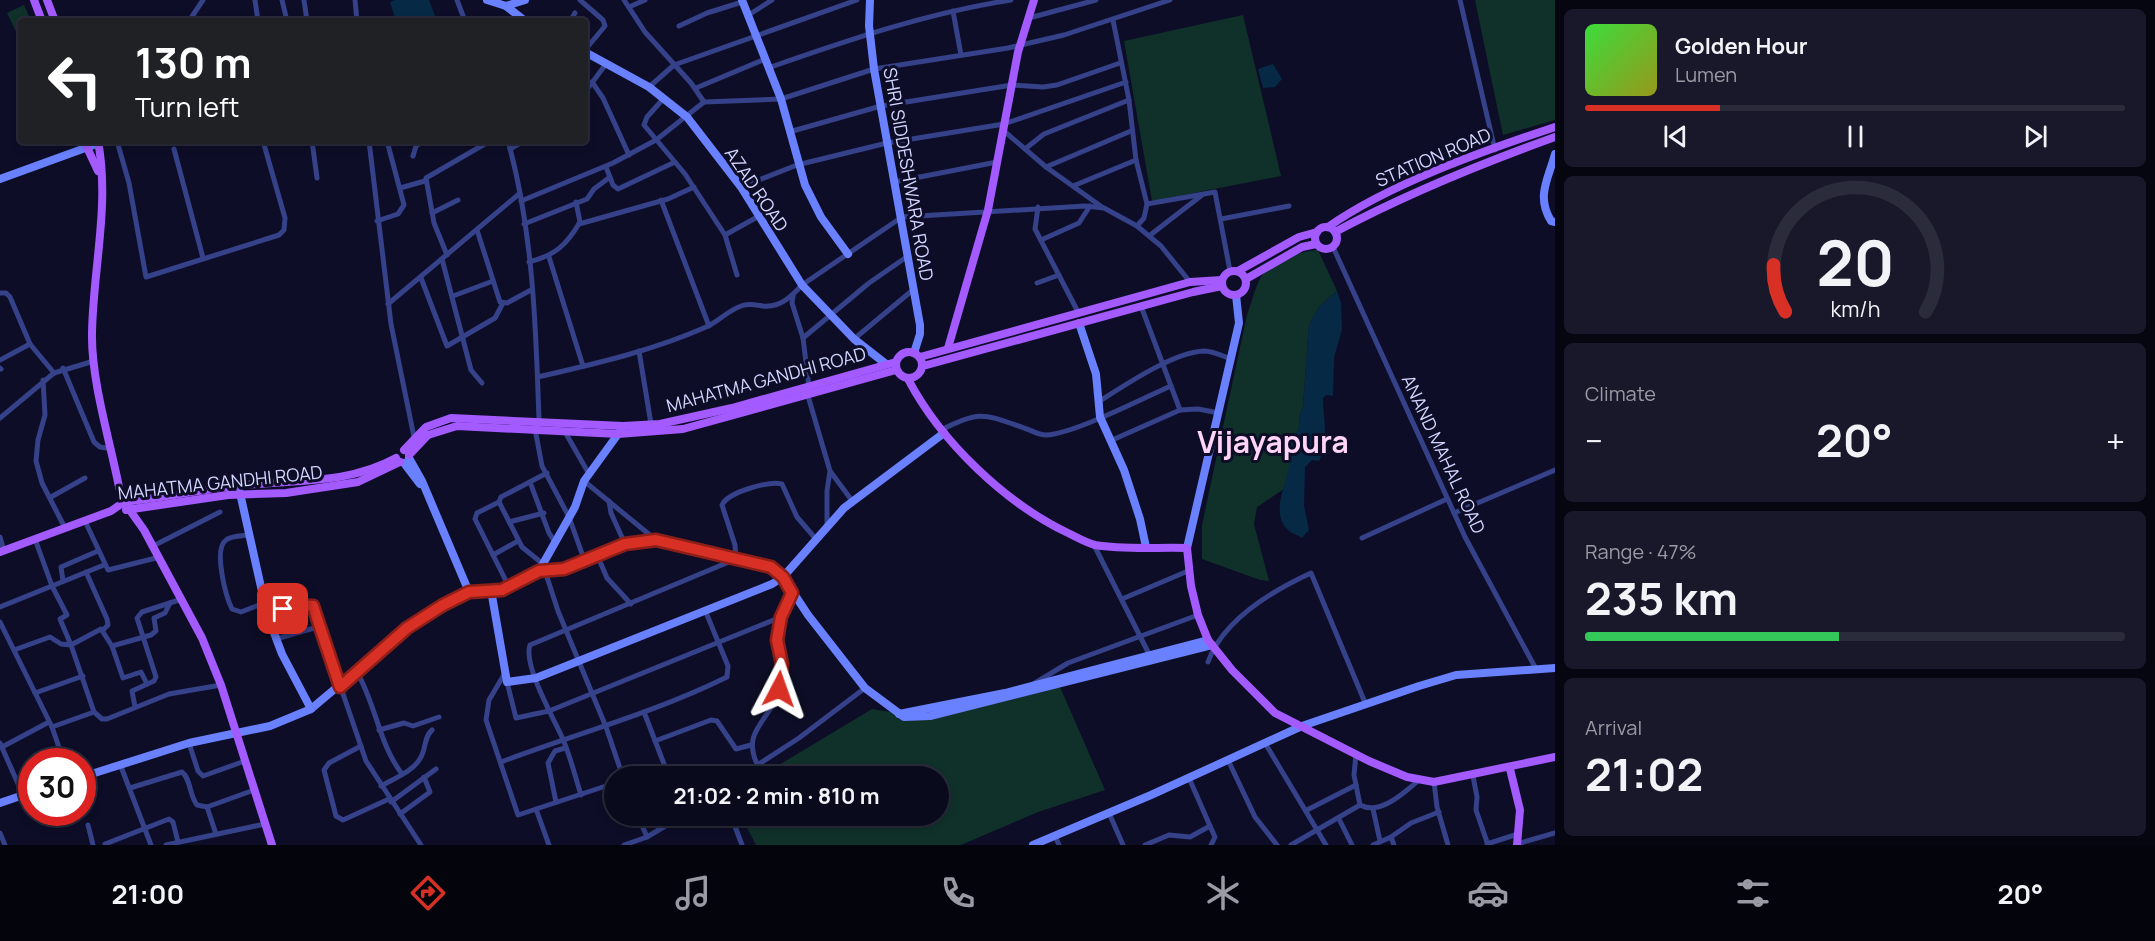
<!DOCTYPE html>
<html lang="en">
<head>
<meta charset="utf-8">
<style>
	body { margin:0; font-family:Manrope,sans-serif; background:#18182a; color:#f1f3f6; height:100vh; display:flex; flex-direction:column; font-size:22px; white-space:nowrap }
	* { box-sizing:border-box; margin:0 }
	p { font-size:20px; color:#999aa4 }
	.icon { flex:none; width:33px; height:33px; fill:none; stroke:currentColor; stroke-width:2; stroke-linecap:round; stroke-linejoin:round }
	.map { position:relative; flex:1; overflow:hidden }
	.details { display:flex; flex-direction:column; gap:9px; padding:9px; background:#060610; width:600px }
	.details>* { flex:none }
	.banner { position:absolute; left:18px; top:18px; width:570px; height:126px; border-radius:6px; box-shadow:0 3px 9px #0003,0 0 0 2px #2a2b3b; background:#202124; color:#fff; overflow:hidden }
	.speed { position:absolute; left:18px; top:748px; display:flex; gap:12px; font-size:30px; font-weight:700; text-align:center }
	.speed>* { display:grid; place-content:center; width:78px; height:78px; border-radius:50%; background:#0a0a1d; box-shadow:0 3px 9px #0003,0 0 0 2px #2a2b3b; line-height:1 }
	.speed .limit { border:9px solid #d22; background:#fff; color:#111 }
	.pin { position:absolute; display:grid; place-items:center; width:51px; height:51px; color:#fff; margin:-26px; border-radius:12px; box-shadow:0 3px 9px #0006 }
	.me { position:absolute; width:66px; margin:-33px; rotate:4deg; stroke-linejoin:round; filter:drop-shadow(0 0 4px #0008) }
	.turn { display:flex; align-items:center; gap:21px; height:126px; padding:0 18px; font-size:27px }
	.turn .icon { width:78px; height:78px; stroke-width:2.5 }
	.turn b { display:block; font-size:42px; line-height:51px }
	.big { font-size:45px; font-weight:700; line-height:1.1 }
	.details .card { flex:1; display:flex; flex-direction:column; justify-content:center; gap:9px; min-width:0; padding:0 21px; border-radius:9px; background:#18182a }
	.details .dial { align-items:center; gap:0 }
	.dial svg { height:156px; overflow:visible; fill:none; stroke:#2a2b3b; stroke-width:7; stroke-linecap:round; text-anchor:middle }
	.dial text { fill:#f1f3f6; stroke:none }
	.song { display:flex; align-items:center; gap:18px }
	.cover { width:72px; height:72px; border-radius:9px; background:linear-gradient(135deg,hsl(120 70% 55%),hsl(60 70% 35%)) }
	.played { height:6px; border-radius:3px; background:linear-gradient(90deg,#d93025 25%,#2a2b3b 25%) }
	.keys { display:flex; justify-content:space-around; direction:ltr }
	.heat { display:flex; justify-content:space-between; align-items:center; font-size:33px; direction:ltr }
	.charge { height:9px; border-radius:4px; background:linear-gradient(90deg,#34c759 47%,#2a2b3b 0) }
	.trip { position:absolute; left:604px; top:766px; width:345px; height:60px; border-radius:30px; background:#0a0a1d; box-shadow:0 3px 9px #0003,0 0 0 2px #2a2b3b; font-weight:700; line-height:60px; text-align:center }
	.menu { display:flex; height:96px; justify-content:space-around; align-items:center; background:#04040c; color:#999aa4 }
	.menu .icon { width:42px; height:42px }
	.menu .active { color:#d93025 }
	.menu b { font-size:27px; color:#f1f3f6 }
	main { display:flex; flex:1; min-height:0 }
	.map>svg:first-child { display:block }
	.green { fill:#10312a }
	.water { fill:#062946 }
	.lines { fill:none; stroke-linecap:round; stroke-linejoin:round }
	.street { stroke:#354189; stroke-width:5 }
	.secondary { stroke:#6a81ff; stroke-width:8 }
	.primary { stroke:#a35aff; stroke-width:8 }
	.route-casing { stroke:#8d1f18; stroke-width:15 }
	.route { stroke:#d93025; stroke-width:10 }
	.labels { text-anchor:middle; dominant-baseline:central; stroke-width:6; stroke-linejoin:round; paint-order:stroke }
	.street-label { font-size:18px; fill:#d3d6ff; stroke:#0d0d27 }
	.town-label { font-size:30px; font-weight:bold; fill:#ffd5f7; stroke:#0d0d27 }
</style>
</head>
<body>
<main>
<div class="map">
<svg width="1555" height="845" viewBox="0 0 1555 845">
	<rect width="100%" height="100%" fill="#0d0d27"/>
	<g class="green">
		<path d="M1475,0h80v120l-52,15z"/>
		<path d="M24,5l7,16h-10v21l-14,-29z"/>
		<path d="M1243,15l38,161 -129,25 -28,-160z"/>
		<path d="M1318,250l19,41 -17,15 -11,18 -6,83 -4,9 1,10 -12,22 4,11 -8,30 -27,18 -3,17 15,57 -9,-1 -58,-21v-34l45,-210c5,-13 9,-33 18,-44 11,-12 37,-20 53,-21z"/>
		<path d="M1060,687l45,103 -67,22 -77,33h-205l-15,-29h198v-39h-180l113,-68 37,6z"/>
	</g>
	<g class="water">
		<path d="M395,0h34l8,21h-41l-6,-19z"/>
		<path d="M1273,64l9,15 -7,8 -12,1 -5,-19z"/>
		<path d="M1337,291l4,12 1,27 -8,27 -1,39 -7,-1 -3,3c0,23 7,41 -4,63l-7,-1 -7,7 -1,38 5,25 -7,8c-4,-3 -9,-4 -13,-7 -25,-23 9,-58 -1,-83l12,-22 -1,-10 4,-9 6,-83 11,-18z"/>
	</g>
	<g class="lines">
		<g class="street">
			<path d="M255,0l3,21"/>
			<path d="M282,0l5,21"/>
			<path d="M304,0l3,21"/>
			<path d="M355,0l2,21"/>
			<path d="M457,0l8,21"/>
			<path d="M580,0l23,20 2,6 -20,24"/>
			<path d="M624,0l21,32 46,51 13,19"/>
			<path d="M1460,0l35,150"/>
			<path d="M629,7l16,-7"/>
			<path d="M953,11l8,44"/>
			<path d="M747,16l25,-16"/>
			<path d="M1029,18l67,-18"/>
			<path d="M1113,20l16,80 7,60 11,44"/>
			<path d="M189,21l14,-21"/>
			<path d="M570,21l5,-8"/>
			<path d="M679,26l28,-13 35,-11"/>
			<path d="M768,68c80,-28 159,-55 243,-68"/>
			<path d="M592,82l11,16 26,57"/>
			<path d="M649,87l25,-22 183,-65"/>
			<path d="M696,88l69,-29"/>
			<path d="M585,92l21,-28"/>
			<path d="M664,98l-17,19 -3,8 41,49 40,61 12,40"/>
			<path d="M1004,131l42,36 56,40"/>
			<path d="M789,132l92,-26 131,-21 31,2 14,-2 63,-22"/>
			<path d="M117,141l12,42 17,94 133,-42 5,-5 1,-12 -22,-77"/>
			<path d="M312,141l5,37"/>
			<path d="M369,141l22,183 23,113"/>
			<path d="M508,141c25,90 28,186 31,279"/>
			<path d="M174,149l29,109"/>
			<path d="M510,149l14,-8"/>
			<path d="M1025,149l19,-15 85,-34"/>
			<path d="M413,156l3,-10 8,-5"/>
			<path d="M606,167l7,18 5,4 57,-27"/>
			<path d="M1046,167l85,-36"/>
			<path d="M894,182l103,-20"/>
			<path d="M1073,186l63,-26"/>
			<path d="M741,187l56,-22 90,-22 117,-19 122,-42"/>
			<path d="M400,188l25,-7"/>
			<path d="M661,200l48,126"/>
			<path d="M521,201l92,-38 43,-23 48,-38 77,-3 93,-30 134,-21 56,-13 106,-35"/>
			<path d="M1038,207l-3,22 43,83"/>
			<path d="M432,213l26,-13"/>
			<path d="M1221,219l68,-13"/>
			<path d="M377,221l21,-7 6,-9 -17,-64"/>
			<path d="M524,224l63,-25 7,-10 16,-12"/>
			<path d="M579,224l89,-25 26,-12"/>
			<path d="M1137,226l7,-8 3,-14 68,-12 15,79"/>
			<path d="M477,230l23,72 7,1 24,-13"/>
			<path d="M725,235l34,-19"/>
			<path d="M1149,236l53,-41"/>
			<path d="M1041,240l38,-17 11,-17"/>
			<path d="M1333,247l132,290 71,132"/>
			<path d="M447,255l-13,-32 -8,-45 64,-37"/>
			<path d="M549,257l34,109"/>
			<path d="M442,259l29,111 11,13"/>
			<path d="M529,262c26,-7 37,-16 51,-40l-4,-20"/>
			<path d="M421,278l26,68 48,-28 8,-15"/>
			<path d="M1037,283l22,-8"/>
			<path d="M0,293h6l4,4 20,47 -30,16"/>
			<path d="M453,296l40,-15"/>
			<path d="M793,296l-1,7 11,35 6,49"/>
			<path d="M388,304l131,-110"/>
			<path d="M1141,306l39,104"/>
			<path d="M803,338l66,-55 39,-27"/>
			<path d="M854,339l60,-50"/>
			<path d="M30,344l24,29"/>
			<path d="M639,351l12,73"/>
			<path d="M0,368l1,1"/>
			<path d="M63,368l31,74 6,5 12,2"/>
			<path d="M538,377c56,-13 114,-26 168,-50 12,-5 21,-16 35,-21 7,-3 15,-1 22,0 17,2 29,-10 39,-21l100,-68 183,-11 19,2 33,18 24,20 29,36"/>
			<path d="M43,380l2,35 -7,25 -2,21 6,22 23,45"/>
			<path d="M808,396l22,75 23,31"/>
			<path d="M1098,402c26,-16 75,-50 106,-51 9,0 19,5 27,8"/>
			<path d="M0,418l54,-45 40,-12"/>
			<path d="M535,429l7,37 27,51 16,45"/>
			<path d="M941,430c39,-20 43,-16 83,-2 7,2 14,7 22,7 28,-1 97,-37 125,-49"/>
			<path d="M565,432l24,42"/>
			<path d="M1110,441l70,-31 18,-1 21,4"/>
			<path d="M584,481l72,59"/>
			<path d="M530,482l19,51 6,9"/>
			<path d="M51,497l34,-19"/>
			<path d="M609,501l2,12 14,31"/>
			<path d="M499,502l-22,11 -2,6 34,68"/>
			<path d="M1454,513l101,-43"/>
			<path d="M85,521l23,49 52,-13"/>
			<path d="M509,522l35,-9"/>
			<path d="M827,524v-33l3,-20"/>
			<path d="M249,535c-7,1 -18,1 -23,5 -13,9 0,57 6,69l9,3 23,-9"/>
			<path d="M0,537l4,14"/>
			<path d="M1362,538l85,-39"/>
			<path d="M35,539l17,47 15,29 -7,4 11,26 30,-16 11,17 39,-11 5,-4 -2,-13 11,-5 5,-10"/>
			<path d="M1094,545l56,111"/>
			<path d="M153,546l67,-34"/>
			<path d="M493,555l25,-14"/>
			<path d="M598,557l9,21 24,26"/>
			<path d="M543,564l-21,-17 -23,-45 2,-5 46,-24"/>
			<path d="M545,571l13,40 48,116 17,50"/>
			<path d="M86,572l21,47 1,6 -5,5"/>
			<path d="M63,581l-2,-14 37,-16"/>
			<path d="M1122,599l66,-28"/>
			<path d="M0,607l104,-42"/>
			<path d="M267,614l32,-9 14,1 53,155 55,84"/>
			<path d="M0,622l52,105 12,35"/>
			<path d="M276,639l45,-13"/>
			<path d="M112,646l11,32 18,-6 6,12"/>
			<path d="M14,650l36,-13 11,7 10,1 23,67 -42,15"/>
			<path d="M1208,662c15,-42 64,-71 103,-89l55,132"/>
			<path d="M357,672c19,33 22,72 45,102"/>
			<path d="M505,673l-16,27 -3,20 32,95 97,-32"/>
			<path d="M507,682l9,36 33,-7 232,-94"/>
			<path d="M1030,686l38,-23 130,-48"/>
			<path d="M35,693l48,-17"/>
			<path d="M135,707l-3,-16 22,-10 2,-4 -19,-59 5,-6 40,-13"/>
			<path d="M94,712l8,7h5l62,-25 52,-9"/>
			<path d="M644,712l25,65"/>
			<path d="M379,730l25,-7 9,3 26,-9"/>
			<path d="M655,741l56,-21 6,1 19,28 15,-4"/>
			<path d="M0,743l23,52"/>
			<path d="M189,743l9,28 5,5 42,-15"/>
			<path d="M1265,743l61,102"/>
			<path d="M361,746l-32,17 -5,7 12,46 7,4 46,-21"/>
			<path d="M2,747l47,-25"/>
			<path d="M1228,760l27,57 22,28"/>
			<path d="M501,762c75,-28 153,-49 226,-85l1,-11 -23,-56"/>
			<path d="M120,764l31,81"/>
			<path d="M757,764c-16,-35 14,-42 22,-76 4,-17 0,-29 -2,-46 -2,-17 7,-35 15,-49"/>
			<path d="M1473,776l4,21 -1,13 12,35"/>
			<path d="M739,777l60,-39 66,-50"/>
			<path d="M1434,782l3,25 11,38"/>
			<path d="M381,786c14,-8 33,-15 40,-29 5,-9 3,-20 11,-27"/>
			<path d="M130,788l52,-16c9,7 7,23 15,33l10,2"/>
			<path d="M581,795c-6,-19 -11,-40 -19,-58 -9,-20 -39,-72 -32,-92l206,-86 -1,-14 -13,-40c6,-13 46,-24 60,-21l15,33 18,21"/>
			<path d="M391,802l45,-33"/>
			<path d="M556,802l-8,-39 7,-12 10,-3"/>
			<path d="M1360,805c20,11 45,-13 60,-26"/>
			<path d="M536,809l13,36"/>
			<path d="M1373,809l7,32"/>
			<path d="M1307,810l49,-25"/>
			<path d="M1109,813l14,32"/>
			<path d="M400,814l30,-22 -6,-15"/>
			<path d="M638,816l9,21"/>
			<path d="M731,816l11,29"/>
			<path d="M1339,819l13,26"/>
			<path d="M88,825l5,20"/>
			<path d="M1210,826l5,11 -4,8"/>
			<path d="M0,833l5,12"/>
			<path d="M216,834l-9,-27 47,-17"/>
			<path d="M1055,836l4,9"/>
			<path d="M1391,837l20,-14 28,-11"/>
			<path d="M105,844l64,-25 4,3 5,20"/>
			<path d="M1487,844l31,-10"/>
			<path d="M1517,844l38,-11"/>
			<path d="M166,845l99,-21"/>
			<path d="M624,845l23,-8 35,-21"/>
			<path d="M1145,845l24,-10 21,2 20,-11 -21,-48"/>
			<path d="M1291,845l69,-40 -6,-30 2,-21"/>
			<path d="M1373,845l18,-8 3,8"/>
		</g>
		<g class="secondary">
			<path d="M487,0l19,6 19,-6"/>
			<path d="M742,0l39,99 24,86 16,32 27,37"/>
			<path d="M870,0l-1,26 5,43 46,256v9l-6,19"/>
			<path d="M506,6l19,15"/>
			<path d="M585,52l64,35 38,30 54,70 61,98 52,54 32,25"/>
			<path d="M1555,154c-7,26 -19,42 -4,67l4,1"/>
			<path d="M0,179l99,-36"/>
			<path d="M1079,323l17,51 4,43 24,53 16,49 6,28"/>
			<path d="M409,458l13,23 47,111"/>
			<path d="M404,463l16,21"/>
			<path d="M240,493l27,121 15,40 29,55"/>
			<path d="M1187,548l52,-225 -3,-28"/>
			<path d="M539,571c37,0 56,-19 88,-27 36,-9 107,13 144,23l12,10 25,38 57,73 39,29 26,-1 282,-71"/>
			<path d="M491,590l16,92 29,-4 236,-94 11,-7 61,-69 100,-75"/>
			<path d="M899,714l106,-21 203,-53"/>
			<path d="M82,777l107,-34 81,-17 41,-17 96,-81 36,-23 26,-13 33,-2 37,-19 36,-64 9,-26 37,-51"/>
			<path d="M0,803l32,-11"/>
			<path d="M1033,845l118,-50 151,-69 117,-40 37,-11 99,-7"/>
		</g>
		<g class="primary">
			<path d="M34,0l8,21"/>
			<path d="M47,0l8,21"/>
			<path d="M84,141l14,30"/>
			<path d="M98,141c12,64 -5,128 -6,192 -1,47 18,108 27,154l5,15 20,28 58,108 19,47 51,160"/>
			<circle cx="1326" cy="238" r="11"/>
			<path d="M1328,227c61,-43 155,-76 227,-100"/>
			<path d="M1335,232c71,-38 145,-68 220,-95"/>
			<circle cx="1234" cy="283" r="12"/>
			<path d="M1238,271l61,-34 18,-5"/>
			<path d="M1246,279l56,-32 14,-3"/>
			<path d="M948,348l40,-138 30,-158 16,-52"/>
			<circle cx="909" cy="365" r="13"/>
			<path d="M920,357l270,-75 32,-2"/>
			<path d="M923,366l270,-74 29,-6"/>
			<path d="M908,379c33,63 98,125 162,155 8,4 17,9 25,11 30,5 62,2 92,3l4,38 7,29 10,25 24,30 43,43 94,48 38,16 27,5 121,-25"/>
			<path d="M404,450l22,-23 25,-9 172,8 37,-2 72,-16 164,-46"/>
			<path d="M409,455l19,-20 29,-9 161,8 65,-5 213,-59"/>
			<path d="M126,510l102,-15 58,-2 72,-11 42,-20"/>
			<path d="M0,552l111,-41 13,-9c45,-5 89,-15 133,-18 49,-4 95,-2 139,-26"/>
			<path d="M1510,769l10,41 -3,35"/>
		</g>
	</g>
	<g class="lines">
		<defs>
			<path id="route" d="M283,609l16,-4 14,1 27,81 67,-59 36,-23 26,-13 33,-2 37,-19 25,-2 61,-25 31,-4 115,27 12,10 9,16 -11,24 -4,23 5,24 -3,25"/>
		</defs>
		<use href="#route" class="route-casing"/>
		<use href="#route" class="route"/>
	</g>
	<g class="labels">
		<g class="street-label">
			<text transform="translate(1433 157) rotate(-23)">STATION ROAD</text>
			<text transform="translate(909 174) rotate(80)">SHRI SIDDESHWARA ROAD</text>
			<text transform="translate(757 189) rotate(56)">AZAD ROAD</text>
			<text transform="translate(766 379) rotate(-15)">MAHATMA GANDHI ROAD</text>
			<text transform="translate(1444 454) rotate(65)">ANAND MAHAL ROAD</text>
			<text transform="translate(220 482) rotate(-6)">MAHATMA GANDHI ROAD</text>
		</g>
		<g class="town-label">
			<text x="1273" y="441">Vijayapura</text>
		</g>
	</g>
</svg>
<div class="speed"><div class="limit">30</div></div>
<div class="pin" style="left:283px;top:609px;background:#d93025"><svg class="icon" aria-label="arrive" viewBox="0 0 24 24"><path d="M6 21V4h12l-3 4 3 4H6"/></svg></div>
<svg class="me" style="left:779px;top:689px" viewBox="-20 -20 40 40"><path d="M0-17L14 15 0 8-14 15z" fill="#d93025" stroke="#fff" stroke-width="4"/></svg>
<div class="trip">21:02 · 2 min · 810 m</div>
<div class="banner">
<div class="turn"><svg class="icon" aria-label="left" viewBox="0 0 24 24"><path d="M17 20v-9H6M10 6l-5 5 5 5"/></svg><div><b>130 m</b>Turn left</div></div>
</div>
</div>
<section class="details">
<div class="card">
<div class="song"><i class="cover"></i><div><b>Golden Hour</b><p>Lumen</p></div></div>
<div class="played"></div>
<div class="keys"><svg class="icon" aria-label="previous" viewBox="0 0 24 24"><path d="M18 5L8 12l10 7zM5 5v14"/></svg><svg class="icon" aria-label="pause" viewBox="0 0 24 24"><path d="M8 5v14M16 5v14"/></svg><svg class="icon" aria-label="next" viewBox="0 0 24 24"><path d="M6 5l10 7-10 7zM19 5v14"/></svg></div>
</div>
<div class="card dial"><svg viewBox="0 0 100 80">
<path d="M14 69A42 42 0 1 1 86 69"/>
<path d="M14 69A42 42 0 0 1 8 45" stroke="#d93025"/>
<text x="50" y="56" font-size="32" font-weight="700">20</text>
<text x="50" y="72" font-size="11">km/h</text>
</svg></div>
<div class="card"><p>Climate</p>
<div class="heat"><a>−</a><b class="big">20°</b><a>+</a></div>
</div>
<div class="card"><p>Range · 47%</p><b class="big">235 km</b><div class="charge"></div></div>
<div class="card"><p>Arrival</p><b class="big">21:02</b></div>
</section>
</main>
<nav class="menu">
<b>21:00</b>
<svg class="icon active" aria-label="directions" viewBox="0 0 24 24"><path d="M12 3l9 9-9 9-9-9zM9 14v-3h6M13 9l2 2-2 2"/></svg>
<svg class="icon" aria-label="music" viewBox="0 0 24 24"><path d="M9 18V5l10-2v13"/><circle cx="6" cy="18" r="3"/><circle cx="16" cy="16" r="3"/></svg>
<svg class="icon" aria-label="phone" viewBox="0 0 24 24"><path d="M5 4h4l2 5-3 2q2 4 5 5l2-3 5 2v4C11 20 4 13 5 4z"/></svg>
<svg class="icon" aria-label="climate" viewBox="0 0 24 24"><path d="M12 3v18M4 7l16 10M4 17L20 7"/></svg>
<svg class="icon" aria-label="car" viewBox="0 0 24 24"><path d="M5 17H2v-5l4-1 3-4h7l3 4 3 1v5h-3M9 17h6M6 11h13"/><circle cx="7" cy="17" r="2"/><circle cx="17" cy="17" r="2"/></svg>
<svg class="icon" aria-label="filters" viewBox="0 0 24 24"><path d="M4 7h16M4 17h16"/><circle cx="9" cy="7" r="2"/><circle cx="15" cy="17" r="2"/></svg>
<b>20°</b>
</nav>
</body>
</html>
